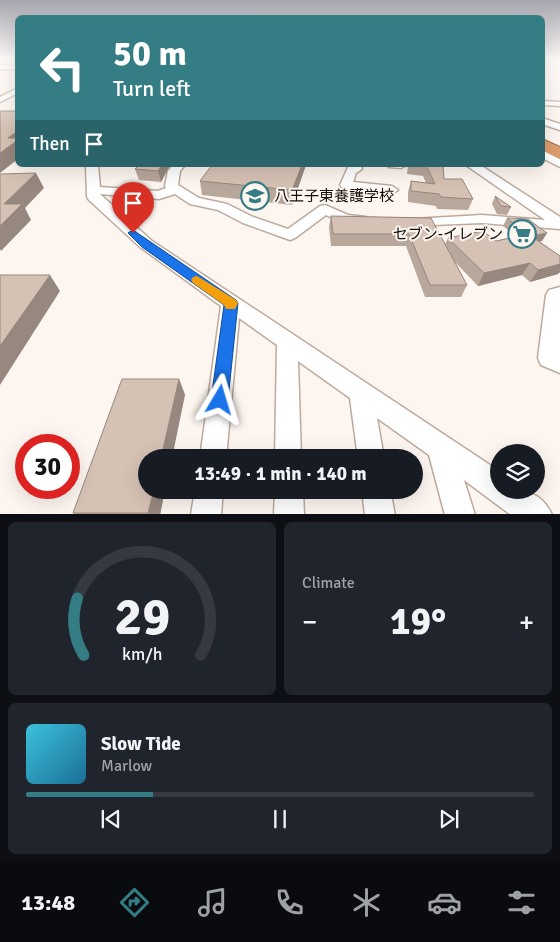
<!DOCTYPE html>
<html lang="en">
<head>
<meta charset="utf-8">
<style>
	body { margin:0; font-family:Signika,"Noto Sans JP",sans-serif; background:#20242c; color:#f1f3f6; height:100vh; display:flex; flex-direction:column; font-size:19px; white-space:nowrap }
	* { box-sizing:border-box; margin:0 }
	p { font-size:16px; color:#9ea1a6 }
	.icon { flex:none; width:28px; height:28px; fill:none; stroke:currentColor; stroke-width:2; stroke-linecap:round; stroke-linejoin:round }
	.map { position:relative; height:514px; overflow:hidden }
	.side { display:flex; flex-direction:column; gap:8px; padding:8px; background:#0d0f14; flex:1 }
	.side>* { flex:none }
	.top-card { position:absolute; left:15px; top:15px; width:530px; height:152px; border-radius:8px; box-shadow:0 5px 20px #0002; background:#357d85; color:#fff; overflow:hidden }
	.buttons { position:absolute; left:490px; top:444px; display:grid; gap:10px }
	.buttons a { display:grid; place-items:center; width:55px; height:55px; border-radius:50%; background:#171b24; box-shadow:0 5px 20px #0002; font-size:25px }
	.speed { position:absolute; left:15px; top:434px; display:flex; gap:10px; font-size:25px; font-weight:700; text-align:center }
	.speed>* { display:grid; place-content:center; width:65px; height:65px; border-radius:50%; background:#171b24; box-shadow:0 5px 20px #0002; line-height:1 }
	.speed .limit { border:8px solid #d22; background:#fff; color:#111 }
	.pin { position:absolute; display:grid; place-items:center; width:42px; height:42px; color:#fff; margin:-51px -21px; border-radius:50% 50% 50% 0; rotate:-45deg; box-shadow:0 0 5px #0007 }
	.pin .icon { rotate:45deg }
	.me { position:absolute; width:55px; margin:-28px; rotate:7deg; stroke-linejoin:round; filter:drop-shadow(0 0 4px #0008) }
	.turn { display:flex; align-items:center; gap:18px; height:105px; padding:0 15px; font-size:22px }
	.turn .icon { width:65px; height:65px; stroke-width:2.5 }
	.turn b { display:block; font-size:35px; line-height:42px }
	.then { display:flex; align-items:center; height:48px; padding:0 15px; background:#0003; gap:10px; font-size:19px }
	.big { font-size:38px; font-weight:800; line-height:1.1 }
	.side .card { flex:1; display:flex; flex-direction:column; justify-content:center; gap:8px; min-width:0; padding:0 18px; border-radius:8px; background:#20242c }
	.side .dial { align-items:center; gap:0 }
	.dial svg { height:130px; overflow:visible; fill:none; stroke:#363941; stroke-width:7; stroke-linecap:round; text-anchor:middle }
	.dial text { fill:#f1f3f6; stroke:none }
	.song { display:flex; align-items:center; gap:15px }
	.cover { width:60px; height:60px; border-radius:8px; background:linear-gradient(135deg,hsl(190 70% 55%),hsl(200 70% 35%)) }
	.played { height:5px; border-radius:2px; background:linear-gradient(90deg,#357d85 25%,#363941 25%) }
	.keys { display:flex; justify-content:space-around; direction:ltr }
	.heat { display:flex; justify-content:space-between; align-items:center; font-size:28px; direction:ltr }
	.side .tiles { flex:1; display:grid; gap:8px; grid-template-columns:1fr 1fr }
	.card:last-child { grid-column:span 2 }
	.trip { position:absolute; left:138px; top:449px; width:285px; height:50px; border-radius:25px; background:#171b24; box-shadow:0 5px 20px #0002; font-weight:800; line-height:50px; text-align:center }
	.menu { display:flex; height:80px; justify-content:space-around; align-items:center; background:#090b0e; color:#9ea1a6 }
	.menu .icon { width:35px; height:35px }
	.menu .active { color:#357d85 }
	.menu b { font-size:22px; color:#f1f3f6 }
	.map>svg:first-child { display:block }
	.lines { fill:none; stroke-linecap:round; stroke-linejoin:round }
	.minor-tunnel-far1 { stroke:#dad2cc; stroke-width:8; stroke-dasharray:8 4.5; stroke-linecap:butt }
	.minor-tunnel { stroke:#dad2cc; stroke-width:11; stroke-dasharray:11 5; stroke-linecap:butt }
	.minor-casing { stroke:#bdaa9d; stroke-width:3 }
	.highway-casing { stroke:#976b4b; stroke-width:2 }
	.minor { fill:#fff; fill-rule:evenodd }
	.highway { fill:#de9d6f; fill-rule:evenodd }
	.wall { fill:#b8a79b }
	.shaded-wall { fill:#96887e }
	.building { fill:#d6c2b4; stroke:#96887e }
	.route { fill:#1a73e8; stroke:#114b97 }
	.slow { fill:#f59e0b }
	.labels { text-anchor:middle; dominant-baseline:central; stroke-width:4; stroke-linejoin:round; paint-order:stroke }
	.poi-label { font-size:15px; fill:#130d08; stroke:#fdf5ef; text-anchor:start }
</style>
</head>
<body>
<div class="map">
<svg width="560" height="515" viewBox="0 0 560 515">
	<rect width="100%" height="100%" fill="#fdf5ef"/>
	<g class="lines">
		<path class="minor-tunnel-far1" d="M542,125h2"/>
		<path class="minor-tunnel" d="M542,125h2"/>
		<defs>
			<g id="minor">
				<path d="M0,65l18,1v4l-18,-1z"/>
				<path d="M18,88v5l-18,9v-5z"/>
				<path d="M542,101l18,1v4l-18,-1z"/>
				<path d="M542,118l18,6v6l-18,-6z"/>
				<path d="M542,150l18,9v8l-18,-9z"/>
				<path d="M86,165h12l2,22 58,4 8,-3 -1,-2 3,-15 5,-6h12l-5,6 -2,14 21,13 28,6 26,13 35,12 32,-23 5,-1 23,10 18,2 2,3 -2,3c-15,4 -27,-2 -40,-8l-31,23 -5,2 -47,-17 -25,-13 -28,-6 -15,-10 -16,5 -59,-5 52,47 347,230v19c23,0 42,0 53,25h-41l-47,-35 11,35h-30l-16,-60 -52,-37 7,40h-26l-8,-60 -52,-37 3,97h-26l2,-113 -38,-27 -13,140h-26l21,-152 -81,-59 -51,-47 -2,-3z"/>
				<path d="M349,165h12l1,4 -6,4 -3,9 39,4 6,4 -6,4 -50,-6 -2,-3z"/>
				<path d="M387,165h20l-6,3 -12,-1z"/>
				<path d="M466,165h14l80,52v12l-78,-6 -74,3 -2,-3 2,-3 5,-1 69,-4 63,5z"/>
				<path d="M560,287v86l-19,-8 -3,-7 8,-63 3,-5z"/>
				<path d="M195,490h28l-2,25h-30z"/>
				<path d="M275,490h28l1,25h-30z"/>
				<path d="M362,490h28l5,25h-30z"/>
			</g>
			<path id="highway" d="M542,139l18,8v12l-18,-9z"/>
		</defs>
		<use href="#minor" class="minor-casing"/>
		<use href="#highway" class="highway-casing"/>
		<use href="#minor" class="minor"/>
		<use href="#highway" class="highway"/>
	</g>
	<g class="wall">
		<path d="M306,165l-14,40 -90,-10 -2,-14z"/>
		<path d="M408,165h35l1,14 29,20 -5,11 -31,-1 -1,-3 -28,-4v-10l3,-11 15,2 -3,-7 -16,-2z"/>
		<path d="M169,167l-8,15 -22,-2 -4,-11z"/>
		<path d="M495,196l16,11 -4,8 -10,-1 -5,-10z"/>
		<path d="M331,216l100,2 14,26 3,-6 48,3 20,-5 -13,-10 4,-8 40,15 -5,8h-3l21,15v16l-2,2 -28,8 -8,-7 -44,11 -23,-24 12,23 -6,12h-36l-19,-51h-75l-2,-19z"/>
		<path d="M179,379l6,16 -39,95h19l-5,25h-85l-2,-2z"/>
	</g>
	<g class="shaded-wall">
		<path d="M18,131v28l-18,14v-20l8,-15z"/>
		<path d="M162,165h7v2l-8,15 -3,-11z"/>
		<path d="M302,165h4l-14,40v-15z"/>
		<path d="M36,173l8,15 -19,20 6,12 -30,31 -1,-2v-23l4,-22z"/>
		<path d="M547,233l-5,8 -17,4 5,-9z"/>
		<path d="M530,263l-8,12 -44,11 6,-13z"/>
		<path d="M560,264v8l-2,2 -28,8 8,-12z"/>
		<path d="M50,275l10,16 -60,94v-39z"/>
		<path d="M179,379l6,16 -13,63h-11z"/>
		<path d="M154,490h11l-5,25h-10l-2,-2z"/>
	</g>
	<g class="building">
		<path d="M0,111h18v20l-10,7h10v2l-18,13z"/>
		<path d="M139,165h23l-4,6 -23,-2z"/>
		<path d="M212,165h90l-10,25 -92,-9z"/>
		<path d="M423,165h20l1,14h18l11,20 -32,-2 -2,-3 -28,-3v-10l24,3 -9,-19z"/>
		<path d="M36,173l-32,31h18l-22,22v-52z"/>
		<path d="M495,196l16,11 -10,-1z"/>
		<path d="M331,216l100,2 36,67h-37l-21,-51h-76z"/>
		<path d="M507,218l21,1 19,14 -16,3 -3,-2h-1z"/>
		<path d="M483,231l13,10 32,-7 32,22v8l-22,6 -8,-7 -46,10 -36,-35z"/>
		<path d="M0,275h50l-50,71z"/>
		<path d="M122,379h57l-18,79h-15v32h8l-6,23h-75z"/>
	</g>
	<linearGradient id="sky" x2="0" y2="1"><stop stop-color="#a5a6ae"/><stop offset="0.45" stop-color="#fefaf8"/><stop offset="1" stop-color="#fefaf8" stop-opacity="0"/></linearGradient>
	<rect width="560" height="131" fill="url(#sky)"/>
	<path class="route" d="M133,230l103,70 2,3 -10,97 -3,5 -5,3 -6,-3 -3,-5 13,-95 -82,-58 -14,-14z"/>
	<path class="slow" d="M197,276l39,24 2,3 -3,6h-9l-2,-4 -31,-22 -2,-3 2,-3z"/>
	<defs>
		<symbol id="school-ring" viewBox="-11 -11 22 22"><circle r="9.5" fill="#fdf5ef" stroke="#357d85" stroke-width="1.5"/><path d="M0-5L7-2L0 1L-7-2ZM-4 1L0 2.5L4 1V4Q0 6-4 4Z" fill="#357d85"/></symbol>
		<symbol id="supermarket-ring" viewBox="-11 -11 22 22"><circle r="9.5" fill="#fdf5ef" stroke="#357d85" stroke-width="1.5"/><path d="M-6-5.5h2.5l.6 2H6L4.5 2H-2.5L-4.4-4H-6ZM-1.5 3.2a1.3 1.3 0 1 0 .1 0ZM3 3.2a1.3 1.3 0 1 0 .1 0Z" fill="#357d85"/></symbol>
	</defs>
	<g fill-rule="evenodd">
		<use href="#school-ring" x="239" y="180" width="32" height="32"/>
		<use href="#supermarket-ring" x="506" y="218" width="32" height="32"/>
	</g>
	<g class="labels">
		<g class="poi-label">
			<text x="274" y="196">八王子東養護学校</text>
			<text x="503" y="234" text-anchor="end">セブン-イレブン</text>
		</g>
	</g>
</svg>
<div class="buttons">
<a><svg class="icon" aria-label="layers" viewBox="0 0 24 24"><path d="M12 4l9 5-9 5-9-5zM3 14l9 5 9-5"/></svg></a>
</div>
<div class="speed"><div class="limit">30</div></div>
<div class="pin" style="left:133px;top:233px;background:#d93025"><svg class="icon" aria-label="arrive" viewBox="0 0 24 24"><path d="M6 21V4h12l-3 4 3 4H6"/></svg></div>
<svg class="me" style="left:220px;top:400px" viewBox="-20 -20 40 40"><path d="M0-17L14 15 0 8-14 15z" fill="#1a73e8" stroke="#fff" stroke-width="4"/></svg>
<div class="trip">13:49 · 1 min · 140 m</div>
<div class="top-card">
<div class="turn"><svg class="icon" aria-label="left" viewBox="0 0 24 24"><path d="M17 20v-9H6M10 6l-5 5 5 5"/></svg><div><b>50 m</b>Turn left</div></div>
<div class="then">Then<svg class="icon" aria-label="arrive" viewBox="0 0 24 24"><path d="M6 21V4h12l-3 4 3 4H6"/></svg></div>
</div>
</div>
<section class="side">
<div class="tiles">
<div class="card dial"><svg viewBox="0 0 100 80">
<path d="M14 69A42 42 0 1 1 86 69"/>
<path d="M14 69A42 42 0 0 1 10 34" stroke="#357d85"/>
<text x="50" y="56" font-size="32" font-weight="700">29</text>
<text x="50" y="72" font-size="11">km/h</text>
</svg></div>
<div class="card"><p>Climate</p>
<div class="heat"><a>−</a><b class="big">19°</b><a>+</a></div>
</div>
<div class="card">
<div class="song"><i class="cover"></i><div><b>Slow Tide</b><p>Marlow</p></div></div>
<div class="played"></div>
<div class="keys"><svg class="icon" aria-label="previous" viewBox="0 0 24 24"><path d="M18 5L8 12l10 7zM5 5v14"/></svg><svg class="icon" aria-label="pause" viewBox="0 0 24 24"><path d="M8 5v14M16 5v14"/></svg><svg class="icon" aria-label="next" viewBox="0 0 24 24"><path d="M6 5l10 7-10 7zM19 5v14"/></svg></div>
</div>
</div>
</section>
<nav class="menu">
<b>13:48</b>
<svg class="icon active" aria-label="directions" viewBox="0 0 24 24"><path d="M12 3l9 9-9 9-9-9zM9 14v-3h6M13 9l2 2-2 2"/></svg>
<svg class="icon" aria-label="music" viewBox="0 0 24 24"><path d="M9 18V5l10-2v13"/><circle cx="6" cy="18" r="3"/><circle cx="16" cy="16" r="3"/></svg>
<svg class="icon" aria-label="phone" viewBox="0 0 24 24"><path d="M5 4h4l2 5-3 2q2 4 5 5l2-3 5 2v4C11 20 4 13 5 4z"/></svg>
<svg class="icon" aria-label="climate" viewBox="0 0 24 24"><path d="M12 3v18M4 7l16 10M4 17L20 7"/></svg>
<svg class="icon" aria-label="car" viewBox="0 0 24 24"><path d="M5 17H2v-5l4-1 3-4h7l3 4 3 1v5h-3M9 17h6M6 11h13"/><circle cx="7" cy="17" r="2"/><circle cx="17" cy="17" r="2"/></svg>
<svg class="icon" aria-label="filters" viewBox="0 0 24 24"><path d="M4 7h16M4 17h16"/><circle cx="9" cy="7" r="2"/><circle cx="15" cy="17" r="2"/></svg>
</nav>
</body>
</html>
